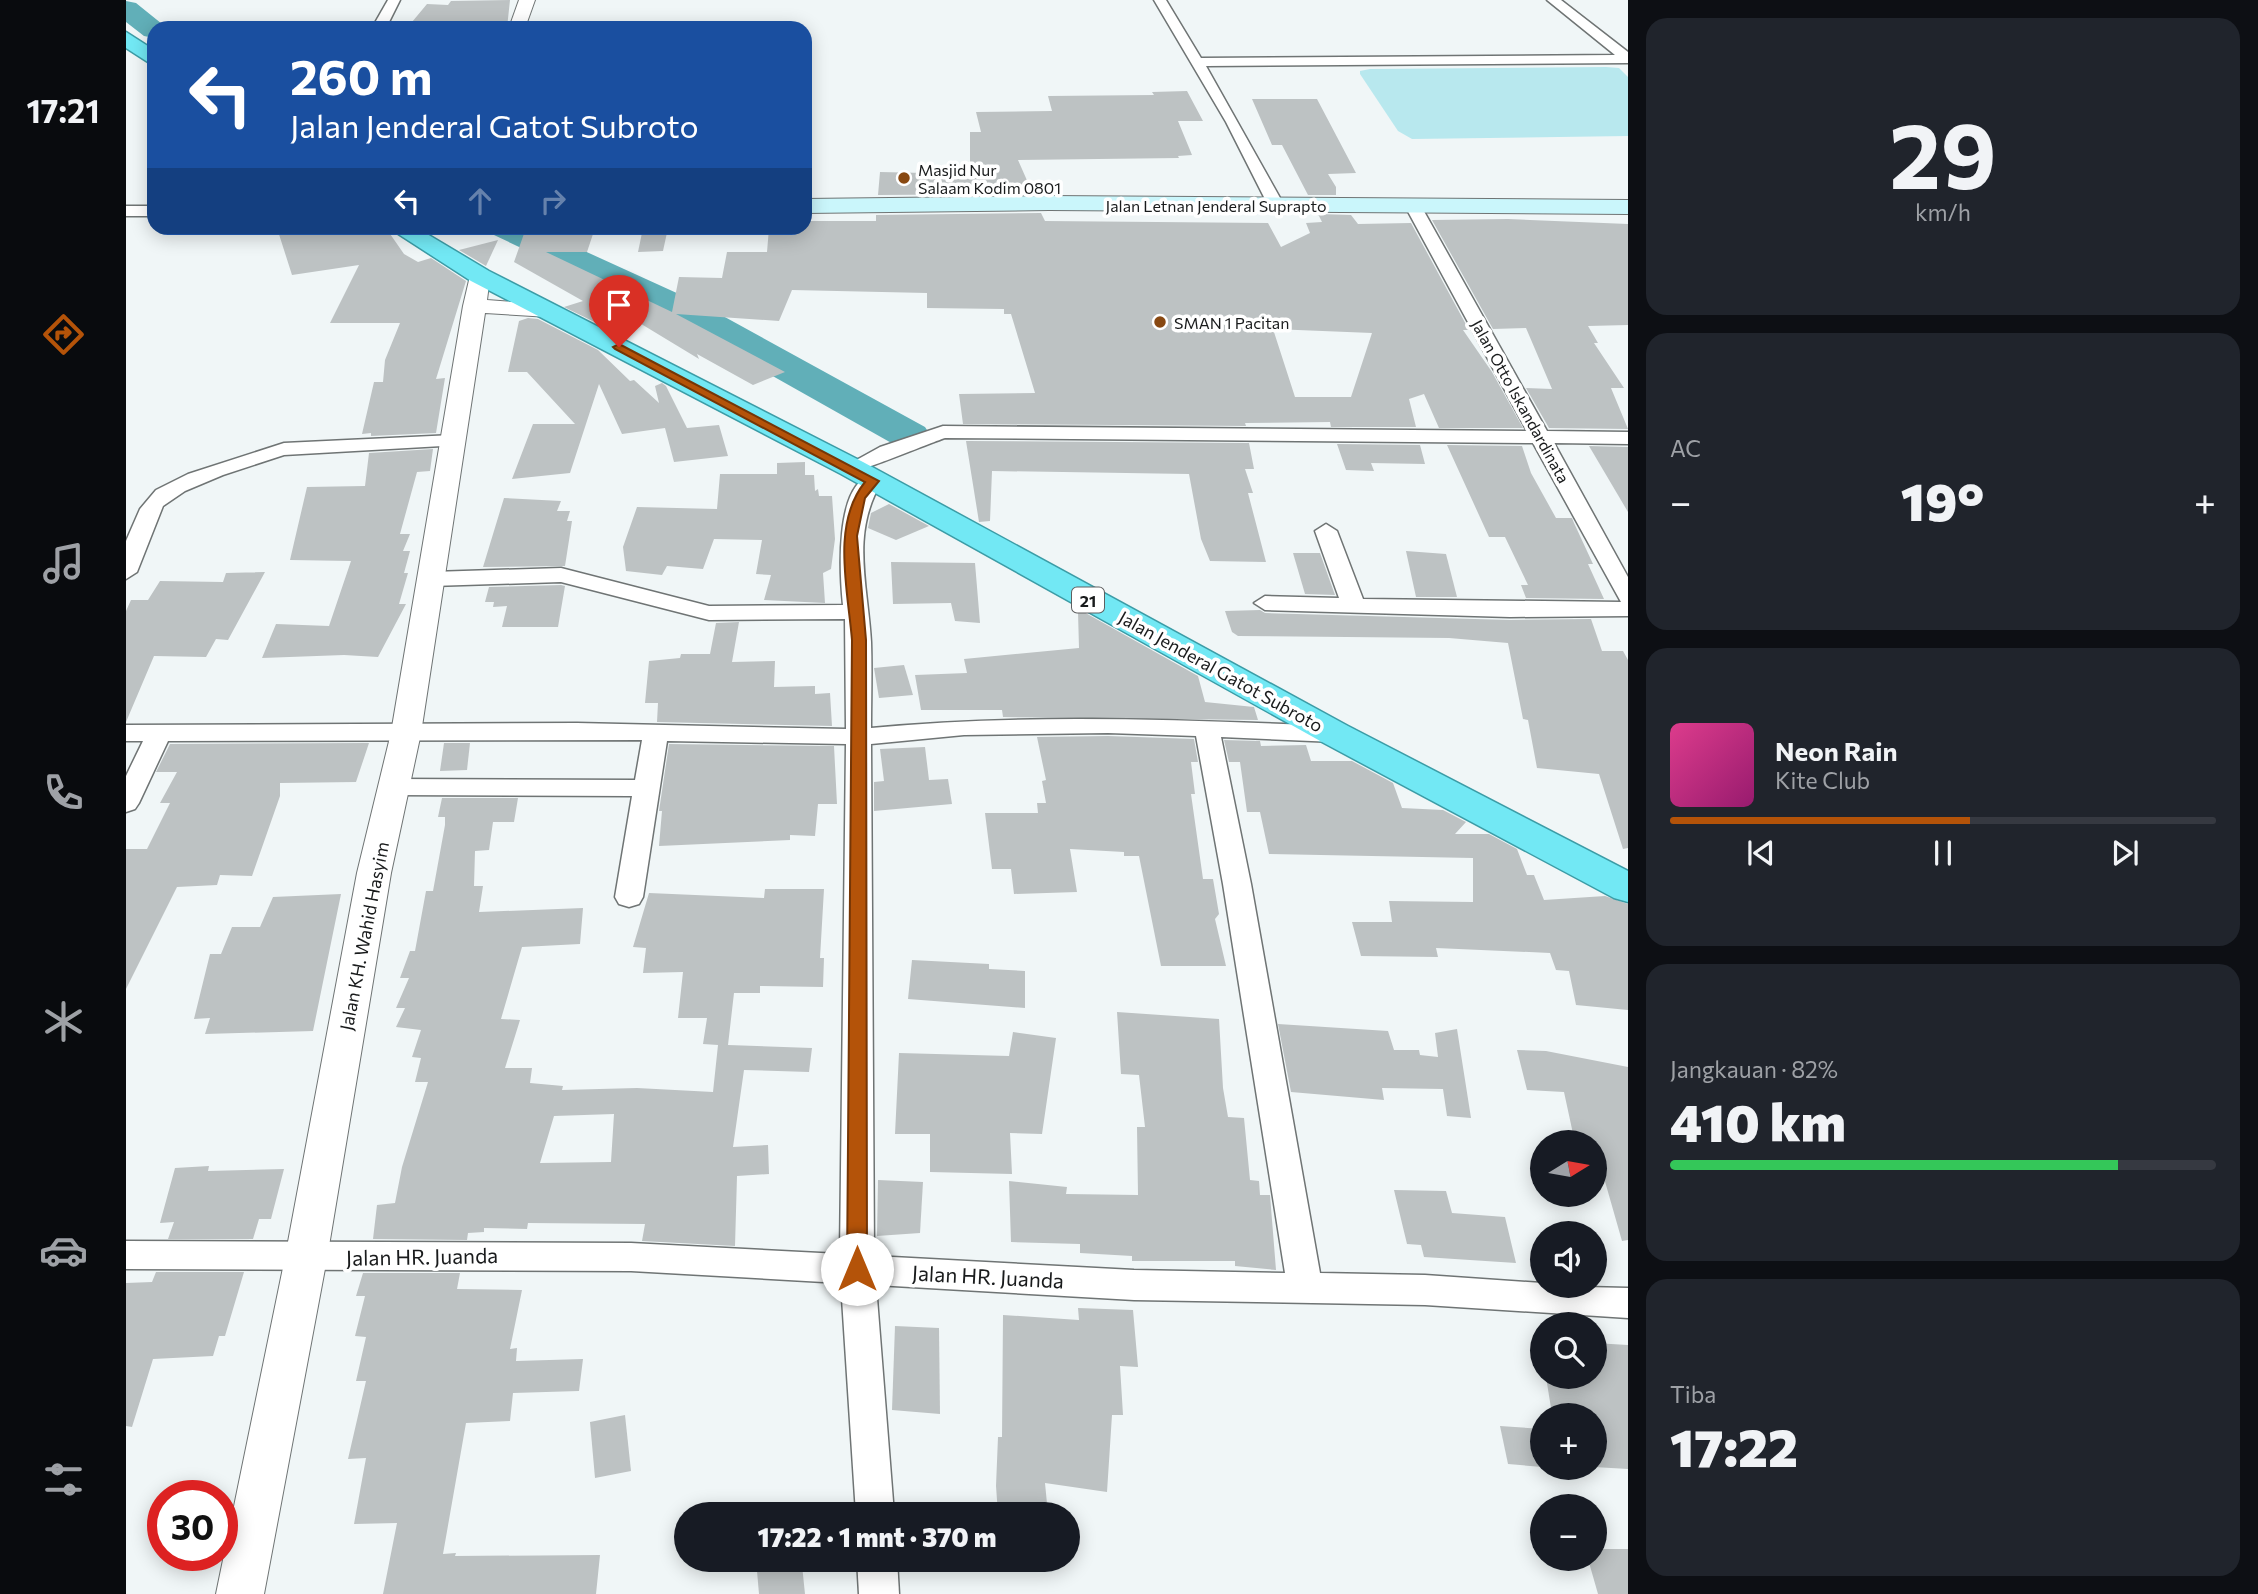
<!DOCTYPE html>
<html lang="id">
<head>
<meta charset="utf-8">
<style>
	body { margin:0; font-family:Commissioner,sans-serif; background:#20242c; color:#f1f3f6; height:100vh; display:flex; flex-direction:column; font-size:26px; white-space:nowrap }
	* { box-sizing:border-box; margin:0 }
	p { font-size:23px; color:#9ea1a6 }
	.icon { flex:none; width:38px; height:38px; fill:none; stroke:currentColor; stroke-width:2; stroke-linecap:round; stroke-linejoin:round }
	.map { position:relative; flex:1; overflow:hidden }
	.sheet { display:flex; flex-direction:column; gap:18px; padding:18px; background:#0d0f14; width:630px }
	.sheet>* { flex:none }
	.banner { position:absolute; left:21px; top:21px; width:665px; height:214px; border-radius:21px; box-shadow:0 4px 18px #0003; background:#1a4fa0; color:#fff; overflow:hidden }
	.needle { width:46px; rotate:79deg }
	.fabs { position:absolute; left:1404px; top:1130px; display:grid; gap:14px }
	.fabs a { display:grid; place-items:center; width:77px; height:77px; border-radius:50%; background:#171b24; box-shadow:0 4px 18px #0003; font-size:35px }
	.speed { position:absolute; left:21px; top:1480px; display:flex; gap:14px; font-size:35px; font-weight:700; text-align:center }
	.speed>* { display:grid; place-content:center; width:91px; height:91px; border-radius:50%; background:#171b24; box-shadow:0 4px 18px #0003; line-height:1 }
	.speed .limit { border:10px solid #d22; background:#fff; color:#111 }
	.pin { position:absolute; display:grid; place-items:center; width:60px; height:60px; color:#fff; margin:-72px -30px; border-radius:50% 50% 50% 0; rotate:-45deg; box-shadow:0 0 7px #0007 }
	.pin .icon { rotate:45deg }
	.me { position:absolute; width:77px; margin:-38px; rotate:0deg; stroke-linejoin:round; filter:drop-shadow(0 0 5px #0008) }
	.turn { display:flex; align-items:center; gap:24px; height:147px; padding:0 28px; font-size:32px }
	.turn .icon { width:91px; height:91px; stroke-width:2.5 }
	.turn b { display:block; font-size:49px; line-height:60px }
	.lanes { display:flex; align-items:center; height:66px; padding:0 28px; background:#0003; justify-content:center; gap:35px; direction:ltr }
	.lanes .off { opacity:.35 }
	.big { font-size:52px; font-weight:800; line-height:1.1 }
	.sheet .card { flex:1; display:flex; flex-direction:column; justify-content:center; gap:10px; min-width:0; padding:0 24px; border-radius:21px; background:#20242c }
	.sheet .dial { align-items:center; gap:0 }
	.dial b { font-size:91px; line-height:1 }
	.song { display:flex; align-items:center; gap:21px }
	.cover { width:84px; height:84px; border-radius:10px; background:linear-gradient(135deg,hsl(330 70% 55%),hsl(320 70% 35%)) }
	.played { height:7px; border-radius:4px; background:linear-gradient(90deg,#b45309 55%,#363941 55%) }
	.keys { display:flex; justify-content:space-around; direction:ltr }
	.heat { display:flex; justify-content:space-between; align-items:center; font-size:38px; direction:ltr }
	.charge { height:10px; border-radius:5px; background:linear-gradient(90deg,#34c759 82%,#363941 0) }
	.trip { position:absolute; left:548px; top:1502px; width:406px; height:70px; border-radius:35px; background:#171b24; box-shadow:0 4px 18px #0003; font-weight:800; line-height:70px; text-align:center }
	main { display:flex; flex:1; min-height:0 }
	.menu { display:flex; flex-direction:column; width:126px; justify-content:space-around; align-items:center; background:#090b0e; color:#9ea1a6 }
	.menu .icon { width:49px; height:49px }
	.menu .active { color:#b45309 }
	.menu b { font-size:32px; color:#f1f3f6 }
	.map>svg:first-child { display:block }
	.green { fill:#b8e8ee }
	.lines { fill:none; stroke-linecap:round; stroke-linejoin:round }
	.river { fill:#61afb8; fill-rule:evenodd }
	.building { fill:#bdc2c3; fill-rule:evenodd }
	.minor-casing { stroke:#6f7474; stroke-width:3 }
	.tertiary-casing { stroke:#6f7474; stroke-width:2 }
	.secondary-casing { stroke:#6f7474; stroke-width:2 }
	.trunk-casing { stroke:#3c9ca6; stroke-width:3 }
	.minor { fill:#fff; fill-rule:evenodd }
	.tertiary { fill:#fff; fill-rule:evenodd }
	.secondary { fill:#caf6fb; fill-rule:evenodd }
	.trunk { fill:#72e8f4; fill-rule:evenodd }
	.route { fill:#b45309; stroke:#753606; stroke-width:2 }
	.poi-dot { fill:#884811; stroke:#fff; stroke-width:2.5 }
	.labels { text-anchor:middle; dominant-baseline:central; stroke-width:7; stroke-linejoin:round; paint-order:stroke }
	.far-poi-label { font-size:16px; fill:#191b1c; stroke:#fff; text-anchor:start }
	.far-street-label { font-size:16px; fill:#191b1c; stroke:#fff }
	.shield { fill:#fff; stroke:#5e5f60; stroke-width:2 }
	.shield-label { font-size:16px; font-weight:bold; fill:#191b1c }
	.street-label { font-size:18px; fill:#191b1c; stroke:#fff }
	.near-street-label { font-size:21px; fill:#191b1c; stroke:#fff }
</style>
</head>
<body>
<main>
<nav class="menu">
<b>17:21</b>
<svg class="icon active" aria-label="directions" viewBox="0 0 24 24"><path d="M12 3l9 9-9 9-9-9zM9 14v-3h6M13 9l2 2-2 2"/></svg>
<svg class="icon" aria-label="music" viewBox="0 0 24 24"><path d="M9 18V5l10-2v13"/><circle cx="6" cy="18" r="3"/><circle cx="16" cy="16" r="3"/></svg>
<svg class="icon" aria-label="phone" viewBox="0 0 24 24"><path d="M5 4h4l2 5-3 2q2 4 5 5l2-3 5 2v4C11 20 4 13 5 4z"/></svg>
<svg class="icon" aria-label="climate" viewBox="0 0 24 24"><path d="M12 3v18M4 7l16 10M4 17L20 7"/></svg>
<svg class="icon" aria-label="car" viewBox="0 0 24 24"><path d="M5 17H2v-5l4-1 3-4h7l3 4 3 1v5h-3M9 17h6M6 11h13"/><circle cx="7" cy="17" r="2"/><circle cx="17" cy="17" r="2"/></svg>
<svg class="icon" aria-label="filters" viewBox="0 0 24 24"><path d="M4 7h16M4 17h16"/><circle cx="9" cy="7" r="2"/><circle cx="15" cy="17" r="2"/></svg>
</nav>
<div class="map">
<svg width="1502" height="1594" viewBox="0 0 1502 1594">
	<rect width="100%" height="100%" fill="#f0f6f7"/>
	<path class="green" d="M1480,67l13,1 9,9v59l-216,3 -14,-8 -38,-57v-3l10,-2z"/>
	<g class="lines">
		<g class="river">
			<path d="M0,1l10,2 31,25h-13v10l-10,-2 -18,-14z"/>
			<path d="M363,228h45l169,77 222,122 6,9 -6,9 -15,4 -15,-4 -220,-124 -181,-86z"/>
		</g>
	</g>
	<g class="building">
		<path d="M384,0l-3,28h-100l20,-24 21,1 3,-4z"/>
		<path d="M1061,91l16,30h-25l14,34 -14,1 1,2 -161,2 15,34 -155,1 2,-23 90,2v-42h11l-5,-20 76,-1 -4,-15 106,-1 -2,-3z"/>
		<path d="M1126,99h65l39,74 -28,1 8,13v8h-28l-26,-50h-10z"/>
		<path d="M915,213l4,8 223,2 13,24 29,-14 -4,-10 16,-1 -4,-8 33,1 7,9 53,-1 58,107h-6l29,42 31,56h-84l-15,-34 -15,5 7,28h-85l-1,-5 -85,1 1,3 -283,-2 -4,-30 76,-1 -24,-79h-7v-5l-77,-1v-15l-135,-3 -13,31 -103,-7 109,58 -32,13 -56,-31 2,5 -66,-40 4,8 -18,7 -55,-27 19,-6 -69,-39 12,-34h69l-8,24h-41l126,60 7,-35 43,1 5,-26h40l2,-24h36v-7h71v-6zM1147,329l99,4 -21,64h-56z"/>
		<path d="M1382,219l120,5v101l-40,1 10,17h-4l30,45h-13l17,41 -79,-1 -23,-40 26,1 -26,-61 -33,1 -61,-109z"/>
		<path d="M151,228h76l2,7 33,-4 16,23 14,8 13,-4 35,23 -30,98 9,-1 -9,55 -65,3v-3l-9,1 12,-52h9l2,-22 15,-37h-70l29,-58 -67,10z"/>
		<path d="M517,228h25l-5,23 -25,1z"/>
		<path d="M372,240l-12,26 -27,-16z"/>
		<path d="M402,318l10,1 60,31 32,31 4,-1 25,23 -4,-17 7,-3 4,3 21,42 32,-3 9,31 -54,6 -9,-34 -43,6 -23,-50 -29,89 -58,6 21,-55h42l-48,-52h-19l11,-51z"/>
		<path d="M840,441l283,2 5,26h-9l8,24h-5l18,69 -56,-1 -9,-22 -12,-65 -197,-3 -2,50 -11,1z"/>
		<path d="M1211,444l83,1 5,19 -54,-1 3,8 -28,-1z"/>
		<path d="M1321,445l75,1 9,27 25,45h16l2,5 19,41h-5l16,35 -78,-1 -5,-13h7l-23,-48h-16z"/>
		<path d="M1463,446l39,1v65z"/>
		<path d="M307,449l-3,22 -13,1 -17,62h10l-7,17h7l-6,22h4l-9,31h7l-28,53 -34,-2 -82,3 14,-34 53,2 22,-65 -61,-1 17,-73 58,-1 4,-33z"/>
		<path d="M679,462v13h9l1,16 3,-2 1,7h13l3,43 -4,30 -8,4 2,30 -61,-3 7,-25 -15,-1 6,-34 -48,-1 -11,30 -36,-3 -5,9 -36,-4 -3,-24 14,-40 80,2 3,-35h57v-11z"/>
		<path d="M378,498l57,3 -4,10h13l-3,10h5l-7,45 -82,1z"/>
		<path d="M763,504l40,22 -33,14 -28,-12 3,-15z"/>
		<path d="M1280,551l40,3 11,43h-41z"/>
		<path d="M1167,553h27l15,42 -30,-1z"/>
		<path d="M765,562l84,1 5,60 -25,-2 -4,-18 -58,1z"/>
		<path d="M139,572l-37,68 -12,-1 -10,18 -52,-1 -28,66v-111l5,-11h17l12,-19 63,1 3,-9z"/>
		<path d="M435,585l4,1 -7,41h-56l5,-21 -14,1 1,-5h-9l4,-15z"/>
		<path d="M1134,610l5,3 245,7 81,-1 11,32h21l5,9v188l-5,1 -24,-75 -62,-6 -9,-48 -5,-1 -15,-76 -59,-5 -211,-2 -6,-4 -7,-21z"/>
		<path d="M956,611l116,65 7,26 49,5 4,13 -255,-3 -1,-7h-81l-6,-35 52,-2 -3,-14 115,-11 -1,-36z"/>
		<path d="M613,622l-7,40 43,-1 -1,26 41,-1v8l15,-1 2,33 -175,-4 1,-19h-13l4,-42 31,-3 1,-4h29l6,-31z"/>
		<path d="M778,665l9,30 -34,3 -5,-30z"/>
		<path d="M982,736l86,3 4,23h-7l4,32h-4l12,85h10l6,35 -4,5 11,47h-65l-22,-110h-15v-4l-54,-3 7,43 -63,2 -3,-25h-19l-7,-56h53l-1,-10h9l-4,-22 4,-1 -9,-43z"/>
		<path d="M1098,740l36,1 1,5 45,-1 5,16h41l41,22 9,25 41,2 23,12 -11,12h34l28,15 10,26h7l10,25 61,-4 23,8v106l-52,-5 -7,-34 -13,-1 -6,-17 -114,-5 2,9 -77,-1 -9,-34h40l-3,-21 84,1v-44l-204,-4 -9,-42h-13l-7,-50h-11z"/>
		<path d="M243,743l-13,39 -76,1v13l-28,80 -32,-1 -3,10 -40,2 -51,102v-140h21l23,-46h-10l17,-31h-21l14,-28z"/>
		<path d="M318,743h26l-3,27 -27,1z"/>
		<path d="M543,744l165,2 3,58h-19l-3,32 -25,-1v5l-131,6 3,-35h-3z"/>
		<path d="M799,747l4,33 19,-1 4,25 -78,7v-29l10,-1 -4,-32z"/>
		<path d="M316,798h76l-4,24h-21l-4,28 -14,1 -1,35h9l-4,26 104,-4 -3,36 -58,3 -21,72 19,1 -15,48h27l-2,15 33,3 -1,4 75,-2 76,4 5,-47 -15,-1 4,-26h-29l5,-46 -40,1 3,-25 -13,-1 16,-54 115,5 1,-9h59l-4,69h4l-1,29 -63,-1v7h-26l-6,52 84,3 -3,24 -65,-2 -11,77 35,-2 1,29 -32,2 -2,70 -93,-5 3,-17 -117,-1 -1,6 -43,-1v4l-16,1 -1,7 -94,-1 4,-34 18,-2 7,-36 26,-85h-13l6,-24 -9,-1 9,-27 -25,-3 9,-19h-9l13,-30h-9l10,-27h5l11,-60h7l12,-66v-8h-7zM488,1114l-3,48 -71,1 14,-47z"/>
		<path d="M215,894l-28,137 -108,3 5,-16 -16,1 16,-65h11l11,-27h28l13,-30z"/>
		<path d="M786,960l77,4v5l36,2v37l-117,-9z"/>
		<path d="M991,1012l102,7 4,69 5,29 16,1 6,62 9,1 1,14h10l6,75 -41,-4v-5h-103v-5l-52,-3v-9l-69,-2 -2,-61 58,6 -1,7 72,1 -1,-68h8l-6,-52 -18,-1z"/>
		<path d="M1152,1024l110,7 6,19h25l1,5 18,2 -3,-24 22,-4 14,89 -24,-2 -4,-27 -61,-1 2,12 -93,-8z"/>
		<path d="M887,1032l43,6 -14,96 -32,-1 2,41 -82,-2v-38h-35l4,-81 110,3z"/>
		<path d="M1391,1050l29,1 82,16v173l-6,1 -28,-98h-19l-11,-51 -37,-2z"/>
		<path d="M83,1166l-1,5 76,-2 -13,50h-12l-6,20h-85l6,-17 -14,1 15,-55z"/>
		<path d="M752,1180l45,2 -3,51 -43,3z"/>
		<path d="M1268,1190l52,1 6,22 53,4 11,46 -92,-6 -3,-12 -14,-1z"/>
		<path d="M30,1272h88l-19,64h-6l-6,20 -60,3 -21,68 -6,-1v-143l26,-1z"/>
		<path d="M237,1273h97l-3,16 65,1 -12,59 7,-1 -1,13 67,-2 -4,32 -66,2 -3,28 -44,2 -23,131 13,-1 -1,3 145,-1 -4,39h-213l14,-71 -43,1 12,-66 -18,1 18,-78h-10l10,-44 -11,-1 10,-40h-9z"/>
		<path d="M952,1308l55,2 5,57 -18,-1 3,49h-11l-5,77 -62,-9 3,31h-50l-2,-28 2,-49h4l1,-122 76,5z"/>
		<path d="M769,1326l44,2 1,86 -48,-4z"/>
		<path d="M1468,1343l34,2v124l-34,-2v-55l-43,-4 -5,-31h48z"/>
		<path d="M499,1415l6,56 -36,7 -5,-56z"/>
		<path d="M1374,1426l42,3v38l-34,-3z"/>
		<path d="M1468,1549h34v45h-30l-10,-35h6z"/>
		<path d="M676,1565l3,29h-46l-2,-23z"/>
	</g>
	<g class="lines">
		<defs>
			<g id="minor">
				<path d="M262,0h12l-14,28h-14z"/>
				<path d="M1028,0h12l35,58 414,-3 -68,-55h14l67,52v11l-422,3 78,139 -8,5 -8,-5 -42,-83z"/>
				<path d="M1287,201l8,5 126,225 81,1v12l-74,-1 74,134v39l-118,1 -245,-7 -11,-7 11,-7 74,2 -24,-67 11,-7 11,7 26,68 258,3 -88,-159 -588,-5c-18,6 -90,37 -100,34l-3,-4 38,-21 63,-21 584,5 -122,-225z"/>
				<rect x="0" y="206" width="28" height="10"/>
				<path d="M327,435l7,2 3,4 -3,4 -176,10 -61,20 -38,16 -22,15 -26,66 -11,7v-38l14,-32 16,-19 32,-16 96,-31z"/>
				<path d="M746,475l10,6c-32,53 -14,104 -11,161 1,29 0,58 0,86 155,-15 309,-8 464,-2l9,3 4,5 -4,5 -9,3 -114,-5 30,147 69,389 105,2 117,8v3l86,2v30l-203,-13 -291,-5 -258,-15 18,229h-38l-15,-231 -210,-12 -505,-2v-28l505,2 209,11 6,-510 -179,-3 -24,156 -4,7 -10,3 -10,-3 -4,-7 17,-101 -238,-1 -9,-2 -4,-6 4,-6 9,-2 241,1 7,-40 -474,1 -29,62 -4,6 -9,3v-36l17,-35h-17v-16l451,-2 269,6 -1,-110 -136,1 -148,-38 -129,4 -11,-7 11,-7 129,-4 148,38 134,-1c-3,-29 -9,-121 29,-130zM982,733l88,3 27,148 62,389 -151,-3 -260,-14 -3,-512 93,-9z"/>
				<path d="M731,1559h40l2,35h-40z"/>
			</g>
			<g id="tertiary">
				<path d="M393,0h16l-10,28h-16z"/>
				<path d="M354,270l10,6 -3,24 62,5 11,6 -11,6 -64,-4 -64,420 -30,140 -64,385 -63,336h-48l69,-336 72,-385 34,-140 72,-427 7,-30z"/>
			</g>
			<path id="secondary" d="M923,196l579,4v14l-579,-4 -244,3v-14z"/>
			<g id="trunk">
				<path d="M0,32l28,18v16l-28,-18z"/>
				<path d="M263,228h28l72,43 374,191 485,264 280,145v31l-14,-4 -292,-156 -481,-268 -370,-193z"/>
			</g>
		</defs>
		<use href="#minor" class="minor-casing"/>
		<use href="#tertiary" class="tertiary-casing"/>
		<use href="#secondary" class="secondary-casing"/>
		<use href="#trunk" class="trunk-casing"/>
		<use href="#minor" class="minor"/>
		<use href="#tertiary" class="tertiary"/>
		<use href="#secondary" class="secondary"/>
		<use href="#trunk" class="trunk"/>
	</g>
	<path class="route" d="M493,344l260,137 -14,17 -8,38 9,104 1,629 -3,6 -7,2 -7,-2 -3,-6 5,-629c-4,-50 -21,-116 13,-158l-250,-133 -2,-2z"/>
	<g class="poi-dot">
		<circle cx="778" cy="178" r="7"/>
		<circle cx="1034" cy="322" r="7"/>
	</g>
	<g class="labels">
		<g class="far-poi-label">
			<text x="792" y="169">Masjid Nur<tspan x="792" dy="18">Salaam Kodim 0801</tspan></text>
			<text x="1048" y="322">SMAN 1 Pacitan</text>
		</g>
		<g class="far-street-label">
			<text x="1090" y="205">Jalan Letnan Jenderal Suprapto</text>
			<text transform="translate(1395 401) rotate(61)">Jalan Otto Iskandardinata</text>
		</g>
		<rect class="shield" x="946" y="587.5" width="32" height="25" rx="5"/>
		<g class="shield-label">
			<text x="962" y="600">21</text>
		</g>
		<g class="street-label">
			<text transform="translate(1095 671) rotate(29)">Jalan Jenderal Gatot Subroto</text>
			<text transform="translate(238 936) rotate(-79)">Jalan KH. Wahid Hasyim</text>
		</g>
		<g class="near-street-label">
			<text transform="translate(296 1256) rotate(-1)">Jalan HR. Juanda</text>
			<text transform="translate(862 1276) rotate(3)">Jalan HR. Juanda</text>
		</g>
	</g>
</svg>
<div class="fabs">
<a><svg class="needle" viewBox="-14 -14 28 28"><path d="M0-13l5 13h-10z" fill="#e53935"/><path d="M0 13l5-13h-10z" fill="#9ea1a6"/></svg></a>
<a><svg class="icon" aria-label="sound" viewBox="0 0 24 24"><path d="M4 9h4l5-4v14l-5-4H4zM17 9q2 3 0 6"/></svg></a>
<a><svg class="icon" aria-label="search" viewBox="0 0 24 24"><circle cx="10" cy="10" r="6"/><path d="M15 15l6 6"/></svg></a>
<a>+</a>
<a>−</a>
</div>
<div class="speed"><div class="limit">30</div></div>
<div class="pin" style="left:493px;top:347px;background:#d93025"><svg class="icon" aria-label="arrive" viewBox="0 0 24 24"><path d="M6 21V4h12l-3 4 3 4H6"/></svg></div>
<svg class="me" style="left:731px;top:1269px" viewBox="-20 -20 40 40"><circle r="19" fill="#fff"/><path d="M0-13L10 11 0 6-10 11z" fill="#b45309"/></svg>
<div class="trip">17:22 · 1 mnt · 370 m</div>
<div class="banner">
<div class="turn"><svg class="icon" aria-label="left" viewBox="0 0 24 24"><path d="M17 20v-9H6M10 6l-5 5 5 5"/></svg><div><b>260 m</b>Jalan Jenderal Gatot Subroto</div></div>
<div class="lanes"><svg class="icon" aria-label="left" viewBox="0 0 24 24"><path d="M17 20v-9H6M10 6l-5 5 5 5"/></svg><svg class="icon off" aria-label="ahead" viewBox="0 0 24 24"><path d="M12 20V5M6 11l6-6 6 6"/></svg><svg class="icon off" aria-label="right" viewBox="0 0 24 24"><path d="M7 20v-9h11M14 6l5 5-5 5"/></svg></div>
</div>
</div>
<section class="sheet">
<div class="card dial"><b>29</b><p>km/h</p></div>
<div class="card"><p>AC</p>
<div class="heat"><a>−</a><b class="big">19°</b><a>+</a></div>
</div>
<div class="card">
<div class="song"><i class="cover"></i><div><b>Neon Rain</b><p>Kite Club</p></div></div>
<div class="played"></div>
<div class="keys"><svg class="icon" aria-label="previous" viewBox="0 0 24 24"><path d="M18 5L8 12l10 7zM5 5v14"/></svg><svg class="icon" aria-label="pause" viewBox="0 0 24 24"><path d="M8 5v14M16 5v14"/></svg><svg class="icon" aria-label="next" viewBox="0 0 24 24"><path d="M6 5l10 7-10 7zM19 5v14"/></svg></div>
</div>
<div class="card"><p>Jangkauan · 82%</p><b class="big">410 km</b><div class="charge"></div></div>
<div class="card"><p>Tiba</p><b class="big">17:22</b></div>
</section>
</main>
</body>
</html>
